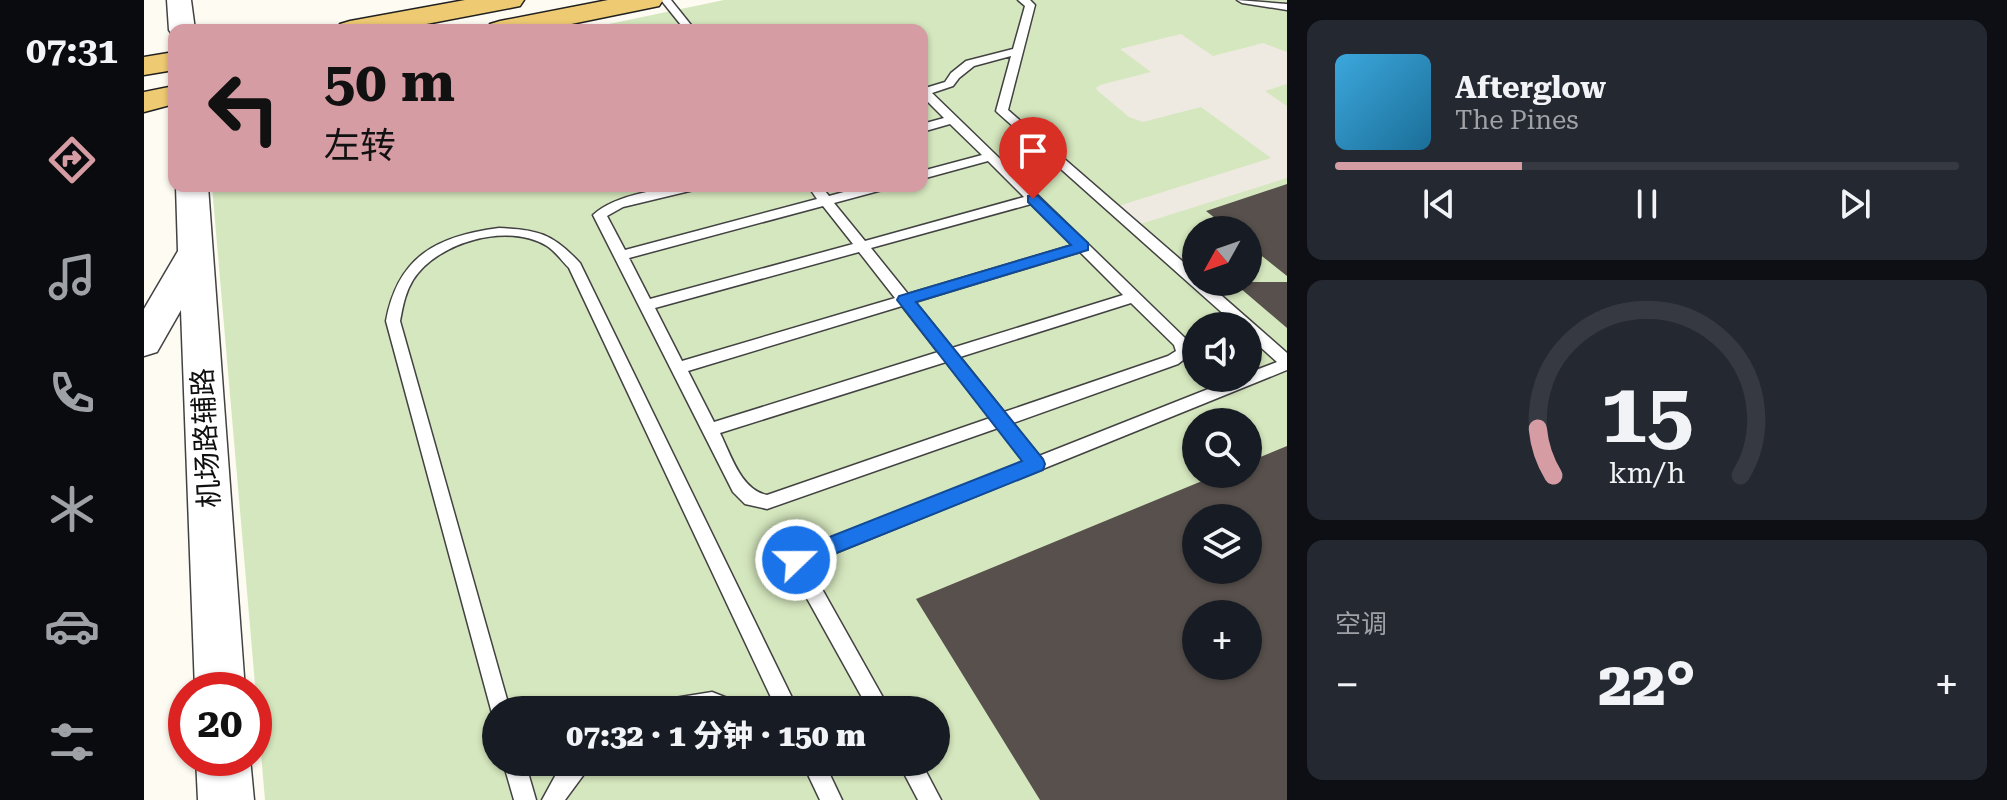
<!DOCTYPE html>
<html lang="zh">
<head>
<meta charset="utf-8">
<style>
	body { margin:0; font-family:"Roboto Serif","Noto Sans SC",serif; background:#242831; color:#f1f3f6; height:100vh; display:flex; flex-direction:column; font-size:30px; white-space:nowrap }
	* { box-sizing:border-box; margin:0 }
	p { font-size:26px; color:#9ea1a6 }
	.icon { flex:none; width:44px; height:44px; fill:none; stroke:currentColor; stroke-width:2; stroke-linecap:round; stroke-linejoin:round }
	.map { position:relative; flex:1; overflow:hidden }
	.details { display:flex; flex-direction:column; gap:20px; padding:20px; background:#0d0f14; width:720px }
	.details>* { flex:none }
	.hud { position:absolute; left:24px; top:24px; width:760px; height:168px; border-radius:16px; box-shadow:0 2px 6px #0004; background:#d69ca3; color:#111; overflow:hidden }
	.needle { width:52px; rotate:230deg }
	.buttons { position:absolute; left:1038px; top:216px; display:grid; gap:16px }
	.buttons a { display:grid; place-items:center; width:80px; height:80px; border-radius:50%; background:#171b24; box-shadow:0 2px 6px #0004; font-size:40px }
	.speed { position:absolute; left:24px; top:672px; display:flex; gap:16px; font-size:40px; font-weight:700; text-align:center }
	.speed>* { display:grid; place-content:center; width:104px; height:104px; border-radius:50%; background:#171b24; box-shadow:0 2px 6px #0004; line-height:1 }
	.speed .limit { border:12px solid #d22; background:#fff; color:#111 }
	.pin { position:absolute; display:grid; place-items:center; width:68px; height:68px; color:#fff; margin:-82px -34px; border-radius:50% 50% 50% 0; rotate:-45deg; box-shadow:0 0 8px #0007 }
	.pin .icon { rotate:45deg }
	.me { position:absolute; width:88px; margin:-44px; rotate:68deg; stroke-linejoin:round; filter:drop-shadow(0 0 6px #0008) }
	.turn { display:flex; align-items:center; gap:28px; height:168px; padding:0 24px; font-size:36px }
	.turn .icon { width:104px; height:104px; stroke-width:2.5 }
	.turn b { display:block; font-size:56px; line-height:68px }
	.big { font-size:60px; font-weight:800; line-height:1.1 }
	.details .widget { flex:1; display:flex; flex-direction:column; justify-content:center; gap:12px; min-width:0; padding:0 28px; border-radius:16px; background:#242831 }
	.details .dial { align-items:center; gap:0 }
	.dial svg { height:208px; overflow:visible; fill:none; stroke:#363941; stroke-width:7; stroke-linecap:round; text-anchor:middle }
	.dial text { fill:#f1f3f6; stroke:none }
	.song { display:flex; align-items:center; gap:24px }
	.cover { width:96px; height:96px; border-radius:12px; background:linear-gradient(135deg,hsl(200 70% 55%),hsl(200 70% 35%)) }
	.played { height:8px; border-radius:4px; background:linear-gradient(90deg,#d69ca3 30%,#363941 30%) }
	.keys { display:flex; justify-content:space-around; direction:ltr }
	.heat { display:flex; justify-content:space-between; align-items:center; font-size:44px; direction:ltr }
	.trip { position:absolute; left:338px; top:696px; width:468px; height:80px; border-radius:40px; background:#171b24; box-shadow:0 2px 6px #0004; font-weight:800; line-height:80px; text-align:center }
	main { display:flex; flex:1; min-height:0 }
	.menu { display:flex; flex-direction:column; width:144px; justify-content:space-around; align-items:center; background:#090b0e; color:#9ea1a6 }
	.menu .icon { width:56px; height:56px }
	.menu .on { color:#d69ca3 }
	.menu b { font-size:36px; color:#f1f3f6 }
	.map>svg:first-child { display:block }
	.green { fill:#d5e7be; fill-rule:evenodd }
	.plaza { fill:#efeae1 }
	.building { fill:#57504c; fill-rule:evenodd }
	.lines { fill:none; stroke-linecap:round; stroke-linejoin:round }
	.service-casing { stroke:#424242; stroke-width:3 }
	.tertiary-casing { stroke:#424242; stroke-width:3 }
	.primary-casing { stroke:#202020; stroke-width:3 }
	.service { fill:#fff; fill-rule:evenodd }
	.tertiary { fill:#fff; fill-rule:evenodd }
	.primary { fill:#eeca72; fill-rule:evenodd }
	.route { fill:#1a73e8; stroke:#114b97; stroke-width:2 }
	.labels { text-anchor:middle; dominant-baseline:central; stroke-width:8; stroke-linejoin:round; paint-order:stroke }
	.street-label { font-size:28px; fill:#0f0f0f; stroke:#fff }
</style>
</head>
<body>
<main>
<nav class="menu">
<b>07:31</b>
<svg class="icon on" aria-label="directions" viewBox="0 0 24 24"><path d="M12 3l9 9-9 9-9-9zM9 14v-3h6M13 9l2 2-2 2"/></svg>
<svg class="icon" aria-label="music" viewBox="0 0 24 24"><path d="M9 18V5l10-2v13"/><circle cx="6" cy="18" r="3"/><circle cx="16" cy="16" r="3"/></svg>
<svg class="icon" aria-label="phone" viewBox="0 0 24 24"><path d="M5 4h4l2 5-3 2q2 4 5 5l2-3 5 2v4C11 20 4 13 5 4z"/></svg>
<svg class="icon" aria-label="climate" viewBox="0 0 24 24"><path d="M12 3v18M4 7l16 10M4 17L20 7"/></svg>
<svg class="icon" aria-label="car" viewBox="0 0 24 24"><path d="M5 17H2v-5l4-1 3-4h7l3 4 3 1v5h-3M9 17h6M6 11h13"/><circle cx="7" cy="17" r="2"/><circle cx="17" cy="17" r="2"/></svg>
<svg class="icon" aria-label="filters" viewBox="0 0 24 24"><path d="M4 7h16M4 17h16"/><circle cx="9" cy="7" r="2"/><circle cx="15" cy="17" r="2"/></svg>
</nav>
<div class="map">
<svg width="1143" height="800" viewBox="0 0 1143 800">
	<rect width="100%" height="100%" fill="#fefbf2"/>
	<path class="green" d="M580,0h563v800h-1022l-53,-614h710v-156h-342zM1052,230h52v52h-52zM1052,326h52v52h-52zM1052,422h52v52h-52zM1052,518h52v52h-52zM1052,614h52v52h-52zM352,710h440v52h-440z"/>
	<path class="plaza" d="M1037,34l32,22 50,-13 24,9v32l-22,7 22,15v72l-153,48 -22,-18 159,-50 -70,-51 -58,15 -14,-5 -31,-26 -2,-3 4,-3 51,-13 -31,-23z"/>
	<g class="building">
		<path d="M1143,184v92l-39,-31v-15h-18l-24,-19z"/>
		<path d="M1089,282h54v46z"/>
		<path d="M1143,446v354h-247l-124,-201 303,-125h29v-12zM1052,518h52v52h-52zM1052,614h52v52h-52z"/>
	</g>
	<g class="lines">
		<defs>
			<g id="service">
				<path d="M517,0h10l24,30h-10z"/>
				<path d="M874,0h12l5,5 -27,105 188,163v9h10l81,71v17l-479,194 82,146h-21l-80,-144 -2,-6 2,-6 235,-92 -26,-34 -231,81 -22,-5 -12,-12 -140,-277c22,-21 77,-29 106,-29l-1,3 -75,18 -16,9 18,34 192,-51 -9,-13h13l8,10 37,-10h21l-1,3 -52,14 31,38 159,-44 -36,-36 -66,18v-8l60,-16 -32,-31 -28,8v-8l22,-6 -22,-22v-7l23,-7 6,-9 15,-12 47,-12 12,-43zM867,56l-15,55 2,2 239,213h11v10l29,26 -29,11v5h-12l-197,78 -26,-33 165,-59 14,-11 -6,-14 -254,-246 21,-7 6,-8 15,-12zM887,204l42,41 -165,49 -37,-46zM679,206l30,38 -203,55 -21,-41zM715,252l36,46 -213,63 -27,-53zM936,252l43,43 -171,53 -37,-46zM987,303l43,42 2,6 -8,5 -164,56 -44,-55zM758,306l36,46 -224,70 -26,-51zM802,362l44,56 -223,77c-26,-5 -36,-40 -47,-62z"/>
				<path d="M1093,0l50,4v6l-45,-7z"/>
				<path d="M355,228c39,2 53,5 81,35l218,447h-21l-208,-442c-7,-7 -13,-16 -22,-22 -39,-24 -110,-4 -134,34 -8,13 -10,26 -13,41l110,389h-14v9l-3,-2 -107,-396c12,-65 51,-85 113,-93z"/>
				<path d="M568,692l28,11 3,7h-91l3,-7 7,-3z"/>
				<path d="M359,762h22l11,38h-22z"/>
				<path d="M422,762h27l-28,38h-23l18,-33z"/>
				<path d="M658,762h22l18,38h-22z"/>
				<path d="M754,762h23l20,38h-23z"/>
			</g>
			<g id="tertiary">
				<path d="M23,0h24l4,30h-21l-1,6 -4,-6z"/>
				<path d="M32,186h32l37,504h-50l-14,-380 -24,42 -13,4v-47l34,-58z"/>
				<path d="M52,758h54l4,42h-56z"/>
			</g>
			<g id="primary">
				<path d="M321,0h59l-4,6 -10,2 -115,22h-59l4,-6 10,-3z"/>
				<path d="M464,0h55l-4,6 -117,24h-56l4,-6 10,-3z"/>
				<path d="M30,52v18l-30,5v-18z"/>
				<path d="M30,86v18l-30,8v-20z"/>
			</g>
		</defs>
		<use href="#service" class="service-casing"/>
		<use href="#tertiary" class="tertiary-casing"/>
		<use href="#primary" class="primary-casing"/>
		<use href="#service" class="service"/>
		<use href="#tertiary" class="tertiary"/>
		<use href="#primary" class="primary"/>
	</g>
	<path class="route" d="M884,196h10l50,47v7l-172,52 127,157 2,5 -2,6 -239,96h-15l-3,-6 3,-7 233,-92 -125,-161 2,-4 172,-51 -43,-43z"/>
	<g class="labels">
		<g class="street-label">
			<text transform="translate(62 438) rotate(-93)">机场路辅路</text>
		</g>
	</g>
</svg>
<div class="buttons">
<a><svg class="needle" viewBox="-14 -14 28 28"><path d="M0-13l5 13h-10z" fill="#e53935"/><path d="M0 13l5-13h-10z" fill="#9ea1a6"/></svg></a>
<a><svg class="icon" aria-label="sound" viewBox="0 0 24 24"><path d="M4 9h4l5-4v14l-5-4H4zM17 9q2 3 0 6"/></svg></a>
<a><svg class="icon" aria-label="search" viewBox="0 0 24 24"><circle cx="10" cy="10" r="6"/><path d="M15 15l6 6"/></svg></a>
<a><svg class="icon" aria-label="layers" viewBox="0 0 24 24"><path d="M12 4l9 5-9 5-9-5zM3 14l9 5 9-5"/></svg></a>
<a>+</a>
</div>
<div class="speed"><div class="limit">20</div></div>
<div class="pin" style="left:889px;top:199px;background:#d93025"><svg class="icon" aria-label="arrive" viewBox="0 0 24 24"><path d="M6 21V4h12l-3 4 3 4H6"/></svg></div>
<svg class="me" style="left:652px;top:560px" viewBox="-20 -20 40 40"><circle r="17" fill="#1a73e8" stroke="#fff" stroke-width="3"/><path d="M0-11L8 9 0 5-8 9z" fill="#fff"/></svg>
<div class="trip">07:32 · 1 分钟 · 150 m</div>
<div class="hud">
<div class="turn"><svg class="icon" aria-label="left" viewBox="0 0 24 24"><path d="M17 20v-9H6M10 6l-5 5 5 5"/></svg><div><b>50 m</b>左转</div></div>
</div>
</div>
<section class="details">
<div class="widget">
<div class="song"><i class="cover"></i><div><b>Afterglow</b><p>The Pines</p></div></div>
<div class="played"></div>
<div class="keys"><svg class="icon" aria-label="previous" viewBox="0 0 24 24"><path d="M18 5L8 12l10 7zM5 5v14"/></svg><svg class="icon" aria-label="pause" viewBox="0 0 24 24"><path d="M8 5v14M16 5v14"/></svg><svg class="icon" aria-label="next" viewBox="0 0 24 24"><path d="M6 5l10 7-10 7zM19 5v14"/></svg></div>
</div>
<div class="widget dial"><svg viewBox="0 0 100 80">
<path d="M14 69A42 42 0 1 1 86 69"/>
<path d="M14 69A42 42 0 0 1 8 51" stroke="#d69ca3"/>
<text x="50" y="56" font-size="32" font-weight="700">15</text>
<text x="50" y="72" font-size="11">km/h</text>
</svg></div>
<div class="widget"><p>空调</p>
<div class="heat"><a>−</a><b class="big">22°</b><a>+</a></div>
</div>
</section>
</main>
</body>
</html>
